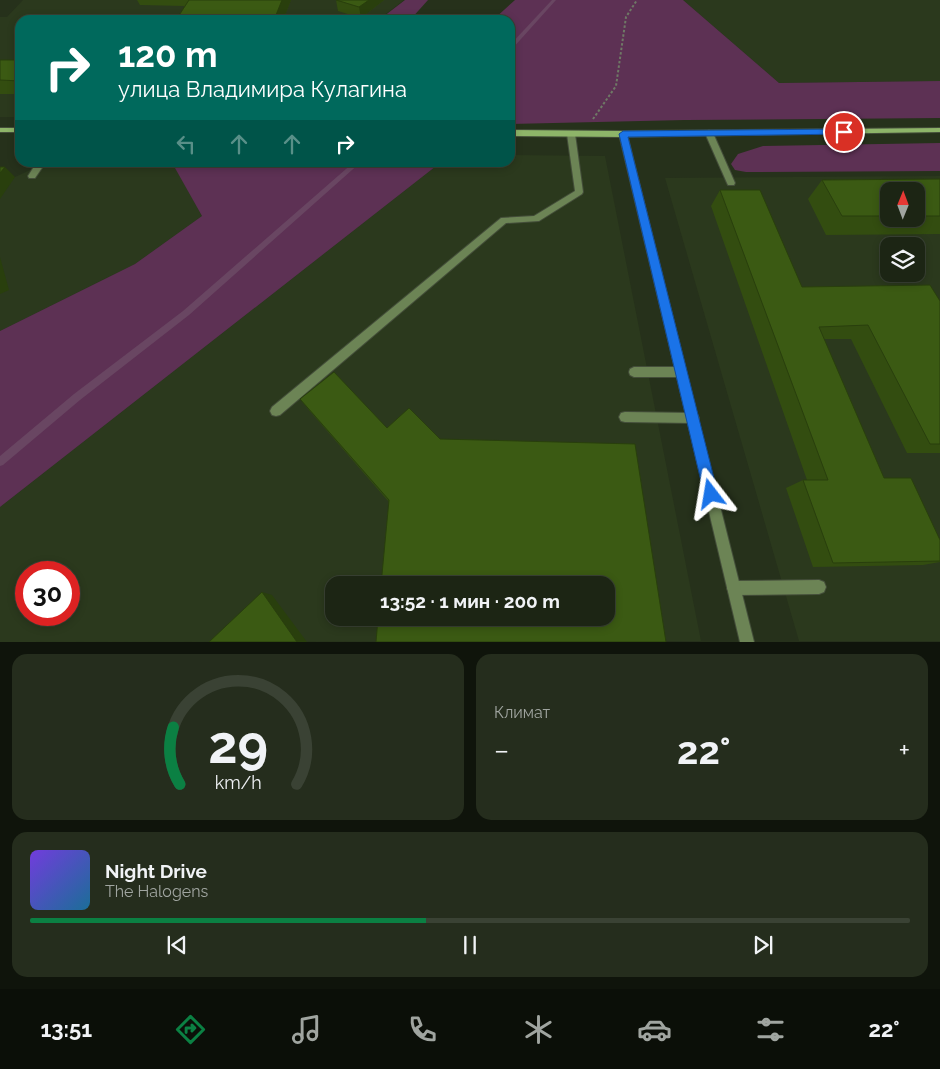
<!DOCTYPE html>
<html lang="ru">
<head>
<meta charset="utf-8">
<style>
	body { margin:0; font-family:Raleway,sans-serif; background:#252d1d; color:#f1f3f6; height:100vh; display:flex; flex-direction:column; font-size:19px; white-space:nowrap }
	* { box-sizing:border-box; margin:0 }
	p { font-size:16px; color:#a0a5a0 }
	.icon { flex:none; width:28px; height:28px; fill:none; stroke:currentColor; stroke-width:2; stroke-linecap:round; stroke-linejoin:round }
	.map { position:relative; height:642px; overflow:hidden }
	.side { display:flex; flex-direction:column; gap:12px; padding:12px; background:#0f140b; flex:1 }
	.side>* { flex:none }
	.hud { position:absolute; left:15px; top:15px; width:500px; height:152px; border-radius:15px; box-shadow:0 2px 8px #0003,0 0 0 1px #3a4234; background:#00695c; color:#fff; overflow:hidden }
	.needle { width:32px; rotate:1deg }
	.tools { position:absolute; left:880px; top:182px; display:grid; gap:10px }
	.tools a { display:grid; place-items:center; width:45px; height:45px; border-radius:10px; background:#1c2514; box-shadow:0 2px 8px #0003,0 0 0 1px #3a4234; font-size:25px }
	.speed { position:absolute; left:15px; top:561px; display:flex; gap:10px; font-size:25px; font-weight:700; text-align:center }
	.speed>* { display:grid; place-content:center; width:65px; height:65px; border-radius:50%; background:#1c2514; box-shadow:0 2px 8px #0003,0 0 0 1px #3a4234; line-height:1 }
	.speed .limit { border:8px solid #d22; background:#fff; color:#111 }
	.pin { position:absolute; display:grid; place-items:center; width:42px; height:42px; color:#fff; margin:-21px; border:2px solid #fff; border-radius:50%; box-shadow:0 1px 5px #0007 }
	.me { position:absolute; width:55px; margin:-28px; rotate:346deg; stroke-linejoin:round; filter:drop-shadow(0 0 4px #0008) }
	.turn { display:flex; align-items:center; gap:18px; height:105px; padding:0 20px; font-size:22px }
	.turn .icon { width:65px; height:65px; stroke-width:2.5 }
	.turn b { display:block; font-size:35px; line-height:42px }
	.lanes { display:flex; align-items:center; height:48px; padding:0 20px; background:#0003; justify-content:center; gap:25px; direction:ltr }
	.lanes .off { opacity:.35 }
	.big { font-size:38px; font-weight:700; line-height:1.1 }
	.side .card { flex:1; display:flex; flex-direction:column; justify-content:center; gap:8px; min-width:0; padding:0 18px; border-radius:15px; background:#252d1d }
	.side .dial { align-items:center; gap:0 }
	.dial svg { height:130px; overflow:visible; fill:none; stroke:#3a4234; stroke-width:7; stroke-linecap:round; text-anchor:middle }
	.dial text { fill:#f1f3f6; stroke:none }
	.song { display:flex; align-items:center; gap:15px }
	.cover { width:60px; height:60px; border-radius:8px; background:linear-gradient(135deg,hsl(260 70% 55%),hsl(200 70% 35%)) }
	.played { height:5px; border-radius:2px; background:linear-gradient(90deg,#0b8043 45%,#3a4234 45%) }
	.keys { display:flex; justify-content:space-around; direction:ltr }
	.heat { display:flex; justify-content:space-between; align-items:center; font-size:28px; direction:ltr }
	.side .tiles { flex:1; display:grid; gap:12px; grid-template-columns:1fr 1fr }
	.card:last-child { grid-column:span 2 }
	.trip { position:absolute; left:325px; top:576px; width:290px; height:50px; border-radius:15px; background:#1c2514; box-shadow:0 2px 8px #0003,0 0 0 1px #3a4234; font-weight:700; line-height:50px; text-align:center }
	.tabs { display:flex; height:80px; justify-content:space-around; align-items:center; background:#0b0f08; color:#a0a5a0 }
	.tabs .icon { width:35px; height:35px }
	.tabs .active { color:#0b8043 }
	.tabs b { font-size:22px; color:#f1f3f6 }
	.map>svg:first-child { display:block }
	.built { fill:#2b391d; fill-rule:evenodd }
	.green { fill:#5d3154 }
	.lines { fill:none; stroke-linecap:round; stroke-linejoin:round }
	.stream { fill:#694662; fill-rule:evenodd }
	.lane-casing { stroke:#444e3a; stroke-width:2 }
	.street-casing { stroke:#444e3a; stroke-width:2 }
	.secondary-casing { stroke:#444e3a; stroke-width:2 }
	.path { stroke:#6f7966; stroke-width:2; stroke-dasharray:2.5 2; stroke-linecap:butt }
	.lane { fill:#6c8455; fill-rule:evenodd }
	.street { fill:#6c8455; fill-rule:evenodd }
	.secondary { fill:#8eb569; fill-rule:evenodd }
	.wall { fill:#334d10; fill-rule:evenodd }
	.shaded-wall { fill:#293f0d }
	.building { fill:#3b5a13; stroke:#293f0d }
	.route { fill:#1a73e8; stroke:#114b97 }
</style>
</head>
<body>
<div class="map">
<svg width="940" height="642" viewBox="0 0 940 642">
	<rect width="100%" height="100%" fill="#26311b"/>
	<g class="built">
		<path d="M23,0h381l-26,20h-358v97h-20v-100h7z"/>
		<path d="M683,0h257v81l-161,2z"/>
		<path d="M510,155l95,1 96,485 -701,1v-135l440,-344 70,-1zM26,572h43v43h-43zM334,585h272v33h-272z"/>
		<path d="M45,163h97l33,4 27,49 -67,48 -135,67v-154h15z"/>
		<path d="M940,176v465h-141l-134,-463zM889,191h27v28h-27zM889,246h27v28h-27z"/>
	</g>
	<g class="green">
		<path d="M405,0h23l-18,20h-31z"/>
		<path d="M515,0h168l96,83 161,-2v37l-255,2 -175,4v-104h-17z"/>
		<path d="M940,143v28l-194,1 -11,-2 -4,-6 7,-10 25,-8z"/>
		<path d="M142,163h298l-440,344v-176l135,-67 67,-48 -27,-48z"/>
	</g>
	<g class="lines">
		<g class="stream">
			<path d="M552,0h4l-44,49h-2v-4z"/>
			<path d="M354,162h7l-172,153 -109,85 -77,65 -3,1v-10l74,-62 109,-83z"/>
		</g>
		<defs>
			<g id="lane">
				<path d="M709,130l4,3 22,50 -1,2h-6l-1,-2 -22,-50z"/>
				<path d="M571,131l4,3 8,58 -1,2 -43,27 -33,2 -226,192 -4,1 -4,-1 -2,-4 2,-4 229,-189 33,-2 41,-25 -8,-57z"/>
				<path d="M37,162h9l-11,16h-6l-1,-2z"/>
				<path d="M634,367h47l4,2 1,3 -1,3 -4,2h-47l-4,-2 -1,-3 1,-3z"/>
				<path d="M625,412l68,1 4,1 2,4 -2,4 -4,1 -68,-1 -4,-1 -2,-4 2,-4z"/>
				<path d="M819,580l5,2 2,5 -2,5 -5,2 -85,1 -5,-2 -2,-5 2,-5 5,-2z"/>
			</g>
			<path id="street" d="M623,131l4,3 127,508h-14l-121,-508z"/>
			<g id="secondary">
				<rect x="0" y="128" width="20" height="4"/>
				<path d="M940,128v4l-317,5 -113,-1v-6l113,1z"/>
			</g>
		</defs>
		<use href="#lane" class="lane-casing"/>
		<use href="#street" class="street-casing"/>
		<use href="#secondary" class="secondary-casing"/>
		<path class="path" d="M593,119l23,-33 10,-69 11,-17"/>
		<use href="#lane" class="lane"/>
		<use href="#street" class="street"/>
		<use href="#secondary" class="secondary"/>
	</g>
	<g class="wall">
		<path d="M137,0h154l-8,20h-107l9,-14 -45,-1z"/>
		<path d="M336,0h48l-23,18 -23,-7z"/>
		<rect x="0" y="60" width="20" height="34"/>
		<path d="M940,179v55l-114,1 -18,-36 14,-19zM889,191h27v28h-27z"/>
		<path d="M720,190l82,97 138,14v152h-33l-56,-114h-27l60,139 56,62v22l-17,3 -110,2 -27,-79 17,-8h4l-96,-274z"/>
		<path d="M300,399l87,29 53,11 -51,63 -81,-93z"/>
	</g>
	<g class="shaded-wall">
		<path d="M282,0h9l-8,20h-9z"/>
		<path d="M369,0h15l-23,18 -2,-11z"/>
		<path d="M5,167l10,10 -15,22v-26z"/>
		<path d="M0,257l9,33 -9,4z"/>
		<path d="M262,592l10,3 35,47h-10z"/>
	</g>
	<g class="building">
		<path d="M189,0h93l-8,20h-98z"/>
		<path d="M336,0h33l-10,7z"/>
		<path d="M0,60h20v21l-20,-1z"/>
		<path d="M0,167h5l-5,6z"/>
		<path d="M940,179v37h-24v-25h-27v25h-47l-20,-36z"/>
		<path d="M720,190h40l42,97 128,-2 10,16v143h-10l-62,-119 -49,2 65,151h27l29,62v21l-107,2 -30,-83h25z"/>
		<path d="M334,372l53,56 22,-20 31,31 195,5 31,198h-290l2,-24h228v-33h-225l8,-85 -89,-101z"/>
		<path d="M262,592l35,50h-88z"/>
	</g>
	<path class="route" d="M844,129h3v5l-219,3 90,357 -2,5 -5,2 -5,-2 -2,-5 -85,-360 4,-3z"/>
</svg>
<div class="tools">
<a><svg class="needle" viewBox="-14 -14 28 28"><path d="M0-13l5 13h-10z" fill="#e53935"/><path d="M0 13l5-13h-10z" fill="#a0a5a0"/></svg></a>
<a><svg class="icon" aria-label="layers" viewBox="0 0 24 24"><path d="M12 4l9 5-9 5-9-5zM3 14l9 5 9-5"/></svg></a>
</div>
<div class="speed"><div class="limit">30</div></div>
<div class="pin" style="left:844px;top:132px;background:#d93025"><svg class="icon" aria-label="arrive" viewBox="0 0 24 24"><path d="M6 21V4h12l-3 4 3 4H6"/></svg></div>
<svg class="me" style="left:711px;top:494px" viewBox="-20 -20 40 40"><path d="M0-17L14 15 0 8-14 15z" fill="#1a73e8" stroke="#fff" stroke-width="4"/></svg>
<div class="trip">13:52 · 1 мин · 200 m</div>
<div class="hud">
<div class="turn"><svg class="icon" aria-label="right" viewBox="0 0 24 24"><path d="M7 20v-9h11M14 6l5 5-5 5"/></svg><div><b>120 m</b>улица Владимира Кулагина</div></div>
<div class="lanes"><svg class="icon off" aria-label="left" viewBox="0 0 24 24"><path d="M17 20v-9H6M10 6l-5 5 5 5"/></svg><svg class="icon off" aria-label="ahead" viewBox="0 0 24 24"><path d="M12 20V5M6 11l6-6 6 6"/></svg><svg class="icon off" aria-label="ahead" viewBox="0 0 24 24"><path d="M12 20V5M6 11l6-6 6 6"/></svg><svg class="icon" aria-label="right" viewBox="0 0 24 24"><path d="M7 20v-9h11M14 6l5 5-5 5"/></svg></div>
</div>
</div>
<section class="side">
<div class="tiles">
<div class="card dial"><svg viewBox="0 0 100 80">
<path d="M14 69A42 42 0 1 1 86 69"/>
<path d="M14 69A42 42 0 0 1 10 34" stroke="#0b8043"/>
<text x="50" y="56" font-size="32" font-weight="700">29</text>
<text x="50" y="72" font-size="11">km/h</text>
</svg></div>
<div class="card"><p>Климат</p>
<div class="heat"><a>−</a><b class="big">22°</b><a>+</a></div>
</div>
<div class="card">
<div class="song"><i class="cover"></i><div><b>Night Drive</b><p>The Halogens</p></div></div>
<div class="played"></div>
<div class="keys"><svg class="icon" aria-label="previous" viewBox="0 0 24 24"><path d="M18 5L8 12l10 7zM5 5v14"/></svg><svg class="icon" aria-label="pause" viewBox="0 0 24 24"><path d="M8 5v14M16 5v14"/></svg><svg class="icon" aria-label="next" viewBox="0 0 24 24"><path d="M6 5l10 7-10 7zM19 5v14"/></svg></div>
</div>
</div>
</section>
<nav class="tabs">
<b>13:51</b>
<svg class="icon active" aria-label="directions" viewBox="0 0 24 24"><path d="M12 3l9 9-9 9-9-9zM9 14v-3h6M13 9l2 2-2 2"/></svg>
<svg class="icon" aria-label="music" viewBox="0 0 24 24"><path d="M9 18V5l10-2v13"/><circle cx="6" cy="18" r="3"/><circle cx="16" cy="16" r="3"/></svg>
<svg class="icon" aria-label="phone" viewBox="0 0 24 24"><path d="M5 4h4l2 5-3 2q2 4 5 5l2-3 5 2v4C11 20 4 13 5 4z"/></svg>
<svg class="icon" aria-label="climate" viewBox="0 0 24 24"><path d="M12 3v18M4 7l16 10M4 17L20 7"/></svg>
<svg class="icon" aria-label="car" viewBox="0 0 24 24"><path d="M5 17H2v-5l4-1 3-4h7l3 4 3 1v5h-3M9 17h6M6 11h13"/><circle cx="7" cy="17" r="2"/><circle cx="17" cy="17" r="2"/></svg>
<svg class="icon" aria-label="filters" viewBox="0 0 24 24"><path d="M4 7h16M4 17h16"/><circle cx="9" cy="7" r="2"/><circle cx="15" cy="17" r="2"/></svg>
<b>22°</b>
</nav>
</body>
</html>
